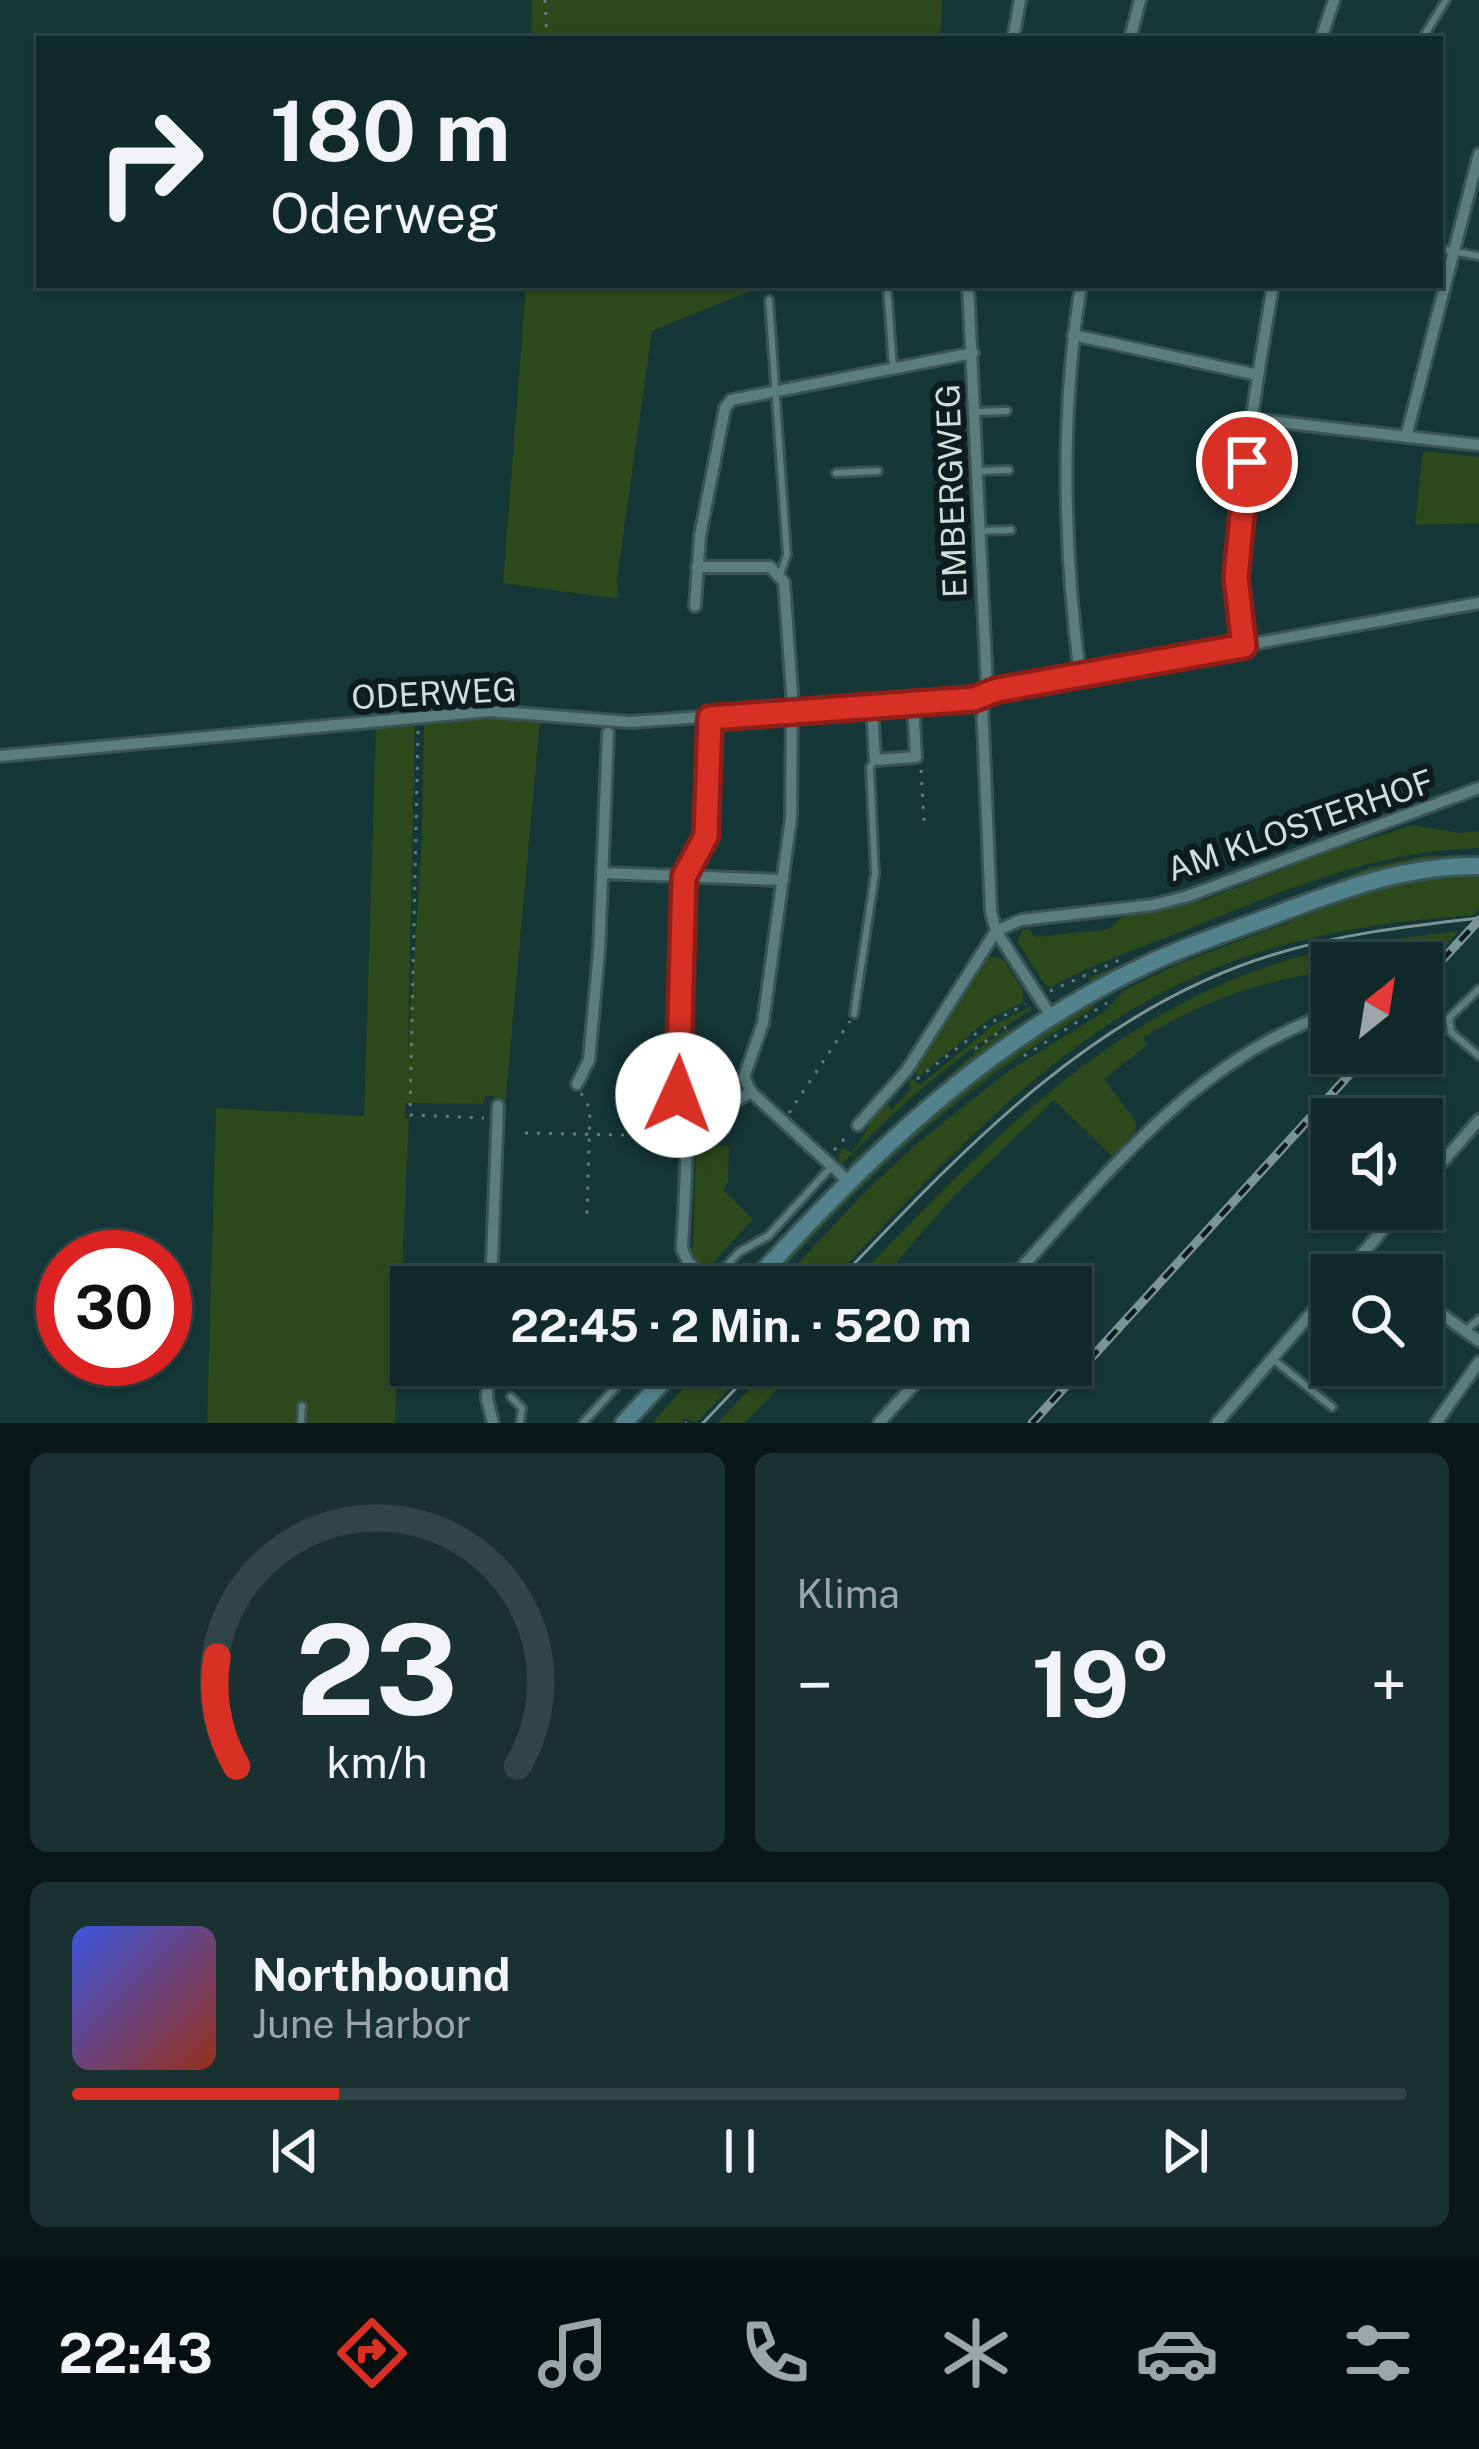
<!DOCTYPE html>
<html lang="de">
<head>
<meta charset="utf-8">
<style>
	body { margin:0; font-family:"Public Sans",sans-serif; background:#193131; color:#f1f3f6; height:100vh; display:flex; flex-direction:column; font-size:45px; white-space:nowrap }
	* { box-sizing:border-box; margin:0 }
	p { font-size:39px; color:#9ca6a8 }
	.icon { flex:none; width:66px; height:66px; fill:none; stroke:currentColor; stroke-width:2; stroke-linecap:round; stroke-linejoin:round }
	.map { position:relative; height:1423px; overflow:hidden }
	.panel { display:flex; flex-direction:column; gap:30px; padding:30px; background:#091717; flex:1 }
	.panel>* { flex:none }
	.top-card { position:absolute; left:36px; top:36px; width:1407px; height:252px; border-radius:0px; box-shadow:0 3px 9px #0004,0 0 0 3px #304546; background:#102929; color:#f1f3f6; overflow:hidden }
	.needle { width:78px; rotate:30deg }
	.tools { position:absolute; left:1311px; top:942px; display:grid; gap:24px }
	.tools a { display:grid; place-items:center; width:132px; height:132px; border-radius:0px; background:#102929; box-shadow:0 3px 9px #0004,0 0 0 3px #304546; font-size:60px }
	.speed { position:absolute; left:36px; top:1230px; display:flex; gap:24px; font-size:60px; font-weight:700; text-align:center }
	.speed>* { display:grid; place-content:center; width:156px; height:156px; border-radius:50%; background:#102929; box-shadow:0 3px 9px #0004,0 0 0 3px #304546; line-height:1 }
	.speed .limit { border:18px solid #d22; background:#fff; color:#111 }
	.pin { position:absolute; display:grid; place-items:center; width:102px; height:102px; color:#fff; margin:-51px; border:6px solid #fff; border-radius:50%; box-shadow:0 3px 12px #0007 }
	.me { position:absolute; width:132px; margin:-66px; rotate:2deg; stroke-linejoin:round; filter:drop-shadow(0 0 9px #0008) }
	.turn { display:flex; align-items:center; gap:42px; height:252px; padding:0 36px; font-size:54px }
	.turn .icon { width:156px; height:156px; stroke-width:2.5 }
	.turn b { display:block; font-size:84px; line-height:102px }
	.big { font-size:90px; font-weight:700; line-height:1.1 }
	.panel .widget { flex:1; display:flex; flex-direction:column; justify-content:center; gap:18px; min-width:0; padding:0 42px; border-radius:18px; background:#193131 }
	.panel .dial { align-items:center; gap:0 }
	.dial svg { height:312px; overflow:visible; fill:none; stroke:#304546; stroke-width:7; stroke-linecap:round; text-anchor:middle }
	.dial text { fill:#f1f3f6; stroke:none }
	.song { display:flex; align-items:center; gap:36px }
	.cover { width:144px; height:144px; border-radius:18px; background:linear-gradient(135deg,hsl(230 70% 55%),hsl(10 70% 35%)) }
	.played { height:12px; border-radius:6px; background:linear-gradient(90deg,#d93025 20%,#304546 20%) }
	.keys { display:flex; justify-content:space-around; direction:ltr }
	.heat { display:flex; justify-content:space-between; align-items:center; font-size:66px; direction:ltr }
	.panel .tiles { flex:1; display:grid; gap:30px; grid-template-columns:1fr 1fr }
	.widget:last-child { grid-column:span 2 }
	.trip { position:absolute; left:390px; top:1266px; width:702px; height:120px; border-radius:0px; background:#102929; box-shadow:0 3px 9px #0004,0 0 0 3px #304546; font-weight:700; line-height:120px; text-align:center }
	.menu { display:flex; height:192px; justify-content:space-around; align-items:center; background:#061010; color:#9ca6a8 }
	.menu .icon { width:84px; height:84px }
	.menu .current { color:#d93025 }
	.menu b { font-size:54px; color:#f1f3f6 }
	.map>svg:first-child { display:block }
	.green { fill:#2b491b }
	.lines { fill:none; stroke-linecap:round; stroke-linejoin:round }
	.lane-casing { stroke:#395454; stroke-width:12 }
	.street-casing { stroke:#395454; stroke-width:16 }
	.secondary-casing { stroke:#395454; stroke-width:22 }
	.path { stroke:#627d7d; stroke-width:3; stroke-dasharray:3 9; stroke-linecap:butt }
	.lane { stroke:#5a7d7d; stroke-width:6 }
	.street { stroke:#5a7d7d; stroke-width:10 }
	.secondary { stroke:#52828b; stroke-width:16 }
	.tram { stroke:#7b9494; stroke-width:3 }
	.rail-casing { stroke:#7b9494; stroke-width:9 }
	.rail { stroke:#0e1c1c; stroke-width:4.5; stroke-dasharray:14; stroke-linecap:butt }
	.route-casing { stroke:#8d1f18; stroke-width:30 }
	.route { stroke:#d93025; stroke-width:21 }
	.labels { text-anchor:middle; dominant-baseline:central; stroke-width:12; stroke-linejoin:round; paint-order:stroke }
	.street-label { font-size:33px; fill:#ccdede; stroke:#0e1c1c }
</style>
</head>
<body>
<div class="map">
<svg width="1479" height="1423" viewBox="0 0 1479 1423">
	<rect width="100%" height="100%" fill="#153737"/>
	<g class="green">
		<path d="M532,0h410l-2,39h-409z"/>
		<path d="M526,285h239l-113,46 -35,248 1,20 -115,-16z"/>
		<path d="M1423,451l56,6v66l-64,2z"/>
		<path d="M453,717l87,4 -35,385 -12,-1v-9h-8l-2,8 -78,-1v15h4l-14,305h-188l9,-315 148,8 12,-390 39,-4 -7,333 14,-218 2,-116z"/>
		<path d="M1413,825l47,8 19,-2v17c-103,2 -196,43 -291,81 -45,18 -94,33 -136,58l-7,-2 -28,-44 6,-12h6l6,8 74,-8 13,-12 85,-18 124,-48z"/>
		<path d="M1479,855v4c-90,-2 -168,35 -251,67 -46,17 -94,32 -138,56l-2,-4 283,-111 54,-11z"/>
		<path d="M1479,877v32l-6,6c-94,6 -190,23 -277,61 -148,66 -261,196 -371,311h-49l86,-92 58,-54 90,-71 94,-58 22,-23 52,-25 199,-75 50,-10z"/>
		<path d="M1459,931l-32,34 -95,-2v9c-61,4 -138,33 -189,66l4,7 -43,34 31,41 1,10 -23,27 -59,-57 -101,97 -78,90h-26c124,-129 245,-262 420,-321 60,-21 127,-27 190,-35z"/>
		<path d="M990,956l13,3 20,31v12l-34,17 -70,57 -6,-5 68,-111z"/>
		<path d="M1092,1003l2,5c-136,81 -222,163 -328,279h-7c49,-53 96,-107 150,-155 56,-49 119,-91 183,-129z"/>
		<path d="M1031,1006v5c-70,39 -133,96 -189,153l-4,-5 5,-12 8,6c16,-17 19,-35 35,-52l5,9 19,-20 -1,-14 11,9 72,-59z"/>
		<path d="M1027,1018l-36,26 -135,118 -8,3 139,-123z"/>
		<path d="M693,1134v11l36,1 -1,35 -5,9 30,29 -47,51 -19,-21 6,-2 3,-98 -5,-4z"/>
		<path d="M705,1365h46l-55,58 -10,-5 -5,5h-29z"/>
		<path d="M773,1365h27l-55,58h-28z"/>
	</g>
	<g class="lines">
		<defs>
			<g id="lane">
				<path d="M1422,39l24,-39"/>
				<path d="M1440,249l39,7"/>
				<path d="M887,285l6,83"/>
				<path d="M769,300l18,255 -7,19"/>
				<path d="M975,412l32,-1"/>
				<path d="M977,471l32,-1"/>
				<path d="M836,473l42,-2"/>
				<path d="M979,531l32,-1"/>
				<path d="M1479,989l-30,29 2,14 28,24"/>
				<path d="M854,1014l21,-140 -5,-107 5,-7"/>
				<path d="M688,1129h38"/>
				<path d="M711,1283l28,-31 29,-16 64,-70"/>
				<path d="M1465,1331l14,-12"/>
				<path d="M1274,1360l58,47"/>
				<path d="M511,1397l11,11 -2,15"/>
				<path d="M301,1423l1,-17"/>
				<path d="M583,1423l53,-58"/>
			</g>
			<g id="street">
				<path d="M1013,39l7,-39"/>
				<path d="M1130,39l10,-39"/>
				<path d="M1321,39l13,-39"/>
				<path d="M968,285l19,401 -5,16 9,210 5,19 55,85"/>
				<path d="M1073,335l185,40"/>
				<path d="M1252,419l227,26"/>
				<path d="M1406,437l73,-283"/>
				<path d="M697,567h73l14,15 8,111 -1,125 -28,205 -19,54 7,15 96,88"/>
				<path d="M695,606l5,-70 25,-128 6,-8 242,-47"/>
				<path d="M1244,646c-14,-121 9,-241 29,-361"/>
				<path d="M1080,675c-17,-131 -20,-260 1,-390"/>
				<path d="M872,706l3,54 41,-3 -3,-54"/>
				<path d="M710,718l-4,118 -22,41 -6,218c15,25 5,120 4,154l6,13 27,25"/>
				<path d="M0,756l489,-45 141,11 344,-23 23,-9 482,-87"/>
				<path d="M602,873l181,7"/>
				<path d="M577,1084l12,-24 10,-109 9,-218"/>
				<path d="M684,1105l44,1 23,-14"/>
				<path d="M858,1125l49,-55 89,-139 25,-11 132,-15 35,-9 291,-108"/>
				<path d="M1422,1185l57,-65"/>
				<path d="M1361,1256l26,19"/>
				<path d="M1344,1275l57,-66"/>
				<path d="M491,1287l7,-181"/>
				<path d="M1004,1287c92,-100 180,-217 311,-268"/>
				<path d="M1422,1300l57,41"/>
				<path d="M488,1365l-1,34 6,24"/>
				<path d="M879,1423l53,-58"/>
				<path d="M1217,1423l115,-134"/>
				<path d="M1436,1423l43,-61"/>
			</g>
			<g id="secondary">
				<path d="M749,1287c118,-129 239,-250 401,-324 38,-18 79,-31 119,-46 70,-26 134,-52 210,-51"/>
				<path d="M624,1423l54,-58"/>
			</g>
		</defs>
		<use href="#lane" class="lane-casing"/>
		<use href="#street" class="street-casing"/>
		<use href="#secondary" class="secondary-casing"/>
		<g class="path">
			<path d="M545,0l2,39"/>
			<path d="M418,731l-8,384 74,3"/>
			<path d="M921,770l3,51"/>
			<path d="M1050,991l74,-33"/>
			<path d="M975,1049l31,-22"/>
			<path d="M1024,1056l83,-53"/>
			<path d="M917,1079l73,-56 36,-19"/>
			<path d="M581,1093l9,16 -3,106"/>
			<path d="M789,1113l61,-92"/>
			<path d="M525,1133l148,3"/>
			<path d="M834,1150l14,-15"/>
			<path d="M692,1373l8,-8"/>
			<path d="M685,1423h2"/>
		</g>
		<use href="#lane" class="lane"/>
		<use href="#street" class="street"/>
		<use href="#secondary" class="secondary"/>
		<g class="tram">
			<path d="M832,1287c128,-134 258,-276 440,-332 67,-21 137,-29 207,-37"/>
			<path d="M703,1423l55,-58"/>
		</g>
		<defs>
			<g id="rail">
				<path d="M1422,982l57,-62"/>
				<path d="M1032,1423l337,-370"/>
			</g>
		</defs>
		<use href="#rail" class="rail-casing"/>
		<use href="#rail" class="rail"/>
	</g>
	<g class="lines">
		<defs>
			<path id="route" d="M678,1095l6,-218 22,-41 4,-118 264,-19 23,-9 247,-44 -8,-68 11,-116"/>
		</defs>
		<use href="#route" class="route-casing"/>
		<use href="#route" class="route"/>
	</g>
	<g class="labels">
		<g class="street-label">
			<text transform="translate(951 491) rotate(-92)">EMBERGWEG</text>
			<text transform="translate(434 693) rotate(-3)">ODERWEG</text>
			<text transform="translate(1300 825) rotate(-19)">AM KLOSTERHOF</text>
		</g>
	</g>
</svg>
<div class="tools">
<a><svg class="needle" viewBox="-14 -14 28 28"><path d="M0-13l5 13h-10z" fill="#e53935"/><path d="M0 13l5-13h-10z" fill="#9ca6a8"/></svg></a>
<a><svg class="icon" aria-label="sound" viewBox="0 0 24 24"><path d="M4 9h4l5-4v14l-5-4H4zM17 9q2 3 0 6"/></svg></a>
<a><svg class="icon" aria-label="search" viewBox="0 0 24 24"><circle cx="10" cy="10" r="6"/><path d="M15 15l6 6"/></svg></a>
</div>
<div class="speed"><div class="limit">30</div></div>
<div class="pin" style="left:1247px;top:462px;background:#d93025"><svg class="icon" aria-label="arrive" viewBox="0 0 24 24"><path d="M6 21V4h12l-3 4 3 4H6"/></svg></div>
<svg class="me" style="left:678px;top:1095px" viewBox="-20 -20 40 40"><circle r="19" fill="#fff"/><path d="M0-13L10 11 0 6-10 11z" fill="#d93025"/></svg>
<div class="trip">22:45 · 2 Min. · 520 m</div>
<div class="top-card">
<div class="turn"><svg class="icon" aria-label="right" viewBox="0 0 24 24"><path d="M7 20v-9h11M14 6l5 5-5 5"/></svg><div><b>180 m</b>Oderweg</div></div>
</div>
</div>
<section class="panel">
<div class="tiles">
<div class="widget dial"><svg viewBox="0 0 100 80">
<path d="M14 69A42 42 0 1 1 86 69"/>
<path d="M14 69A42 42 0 0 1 9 41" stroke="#d93025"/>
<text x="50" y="56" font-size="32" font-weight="700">23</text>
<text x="50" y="72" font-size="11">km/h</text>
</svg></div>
<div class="widget"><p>Klima</p>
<div class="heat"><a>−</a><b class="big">19°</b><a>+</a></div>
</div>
<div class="widget">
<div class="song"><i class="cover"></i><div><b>Northbound</b><p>June Harbor</p></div></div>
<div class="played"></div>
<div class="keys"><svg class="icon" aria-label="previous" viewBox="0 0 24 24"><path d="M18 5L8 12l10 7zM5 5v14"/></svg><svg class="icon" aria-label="pause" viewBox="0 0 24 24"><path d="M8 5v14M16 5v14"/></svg><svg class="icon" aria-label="next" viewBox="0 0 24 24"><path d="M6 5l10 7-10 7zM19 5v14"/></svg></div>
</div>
</div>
</section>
<nav class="menu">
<b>22:43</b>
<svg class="icon current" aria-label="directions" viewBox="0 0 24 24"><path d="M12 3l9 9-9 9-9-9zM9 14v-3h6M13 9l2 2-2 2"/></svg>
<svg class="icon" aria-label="music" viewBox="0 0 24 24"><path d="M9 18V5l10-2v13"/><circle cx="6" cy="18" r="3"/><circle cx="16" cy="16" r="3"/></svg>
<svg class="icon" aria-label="phone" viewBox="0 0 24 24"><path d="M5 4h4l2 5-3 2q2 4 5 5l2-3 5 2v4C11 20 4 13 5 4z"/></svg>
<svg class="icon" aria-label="climate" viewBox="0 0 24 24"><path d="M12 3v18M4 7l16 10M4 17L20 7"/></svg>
<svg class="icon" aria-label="car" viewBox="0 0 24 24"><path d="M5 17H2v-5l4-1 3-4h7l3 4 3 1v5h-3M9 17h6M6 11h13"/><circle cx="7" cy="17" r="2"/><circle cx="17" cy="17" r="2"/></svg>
<svg class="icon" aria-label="filters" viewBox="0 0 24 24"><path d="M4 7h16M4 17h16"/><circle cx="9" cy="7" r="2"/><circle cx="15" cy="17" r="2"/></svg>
</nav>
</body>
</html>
